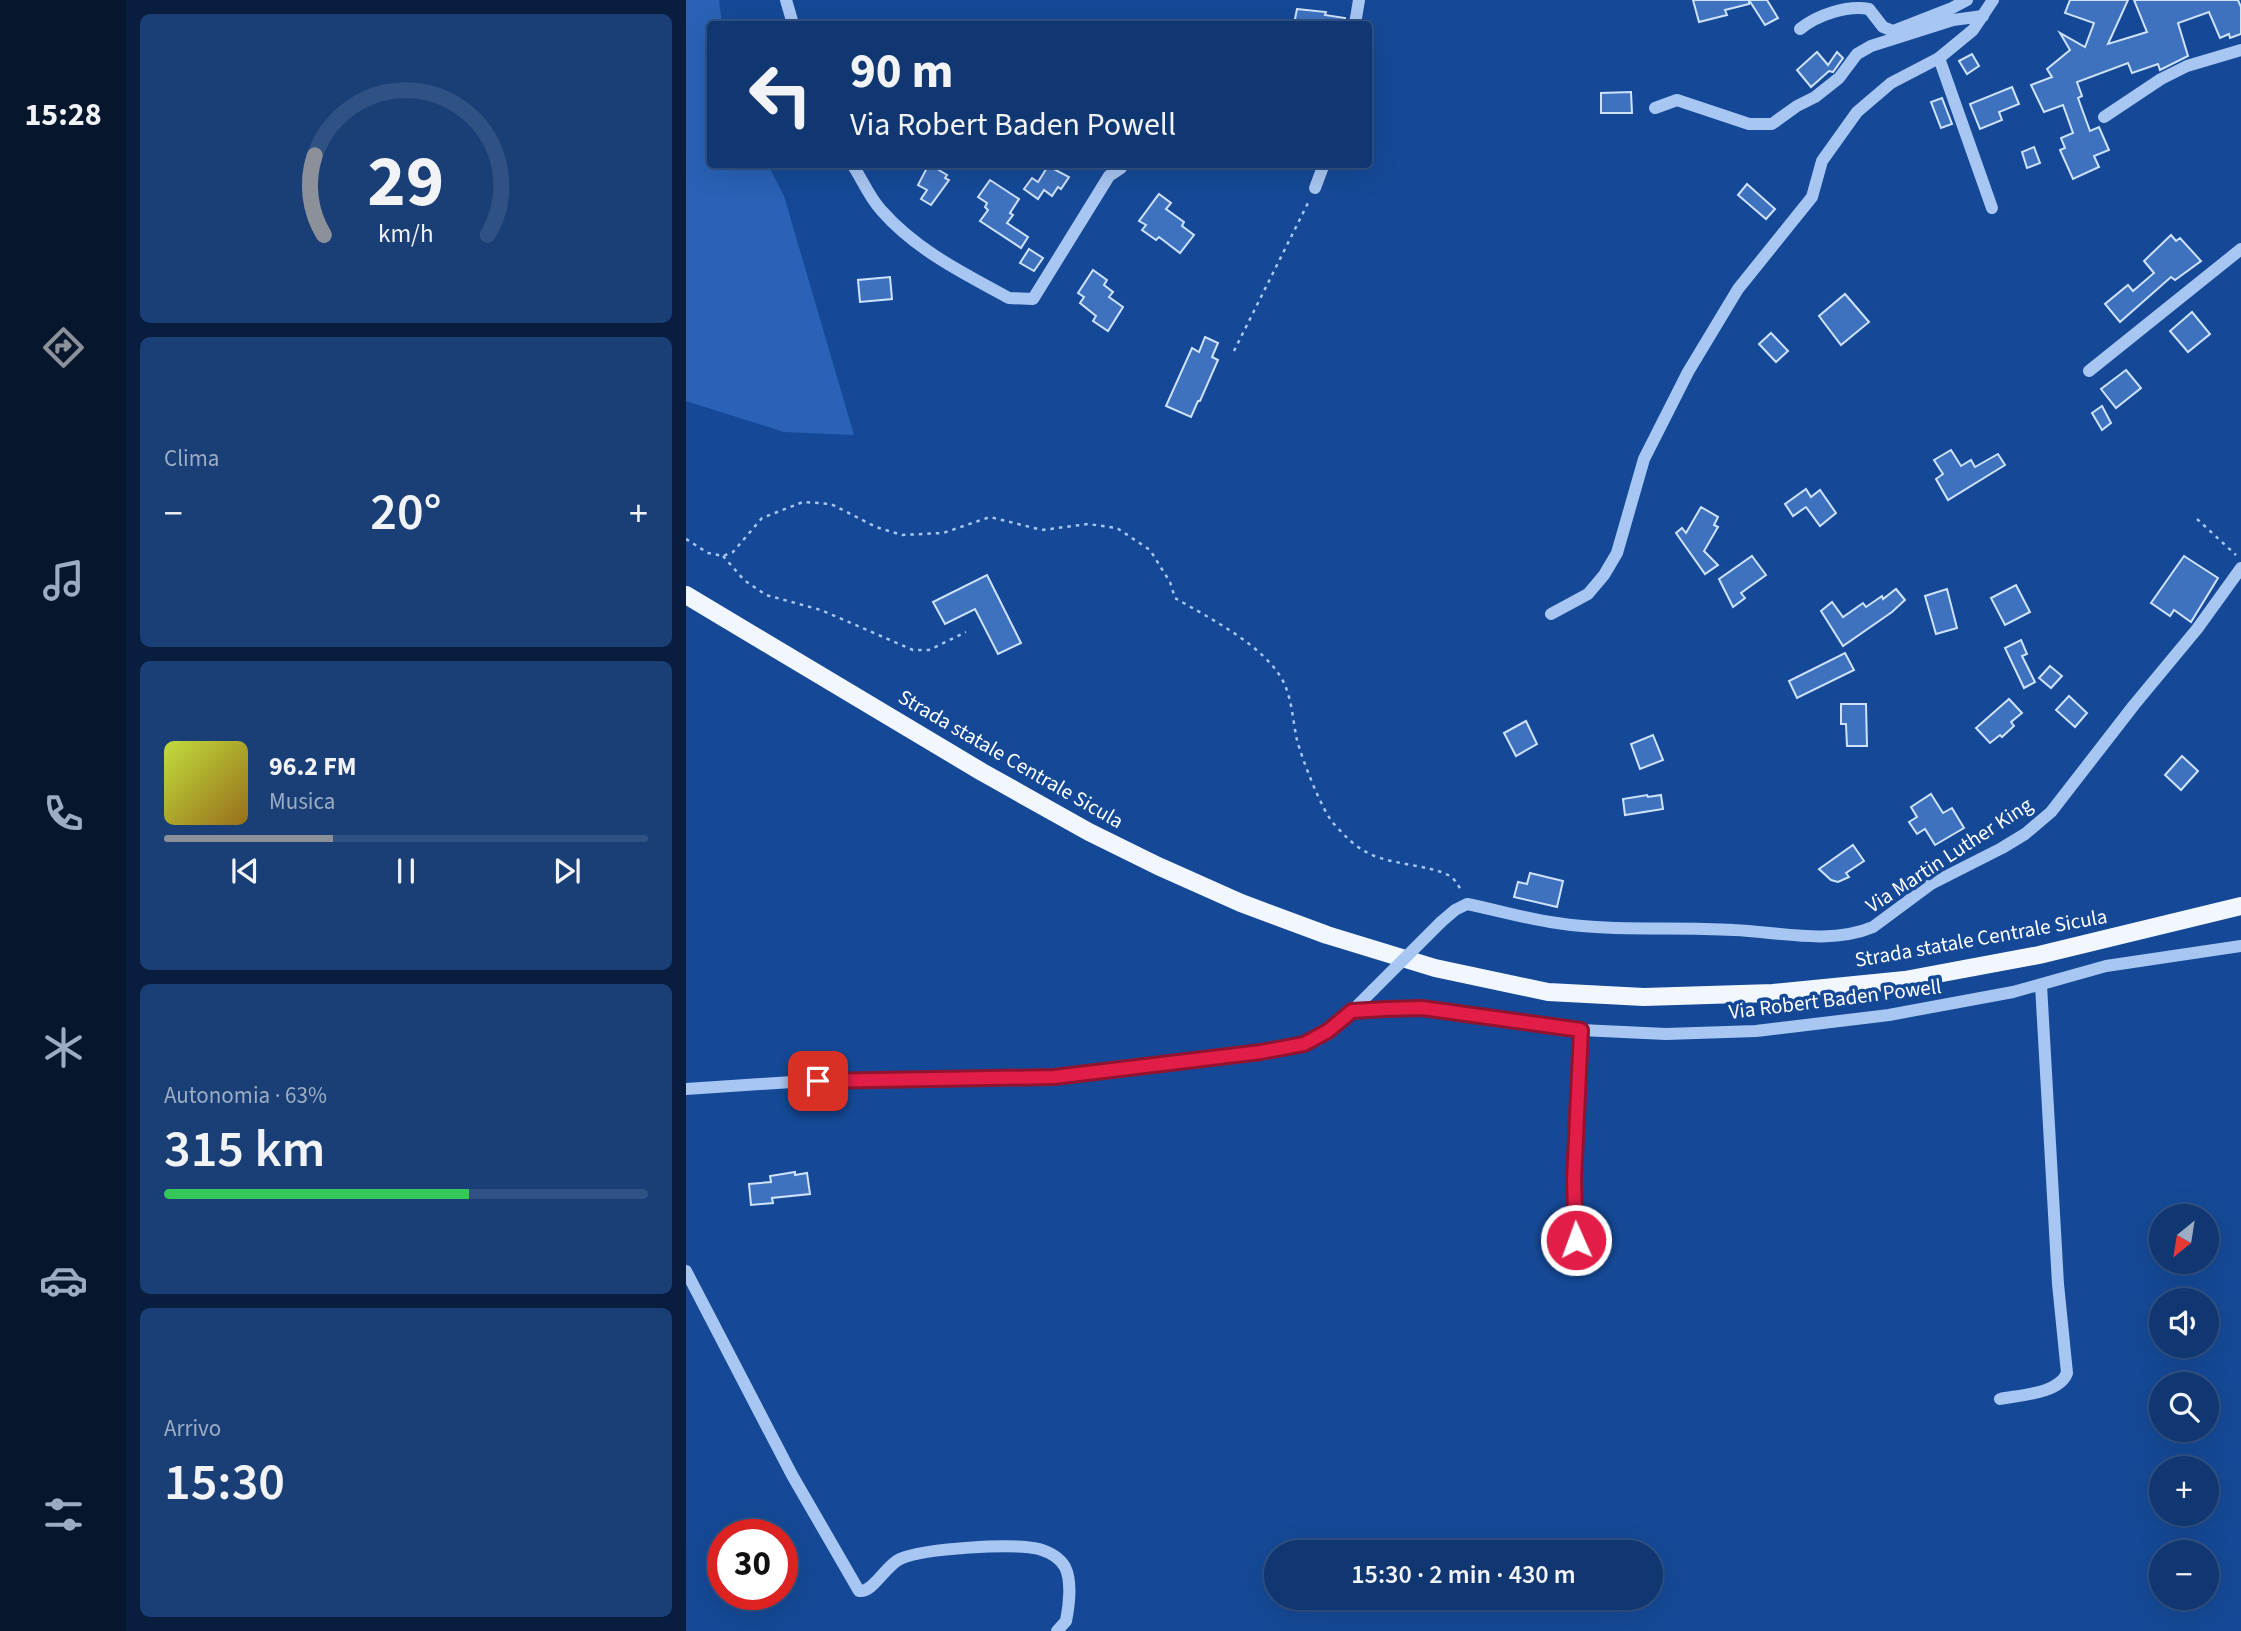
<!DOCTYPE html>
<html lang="it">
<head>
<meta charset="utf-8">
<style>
	body { margin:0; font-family:"Source Sans 3",sans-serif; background:#193f76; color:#f1f3f6; height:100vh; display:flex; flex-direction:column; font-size:26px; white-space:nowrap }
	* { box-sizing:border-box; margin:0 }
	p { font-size:23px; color:#9cacc3 }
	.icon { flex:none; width:38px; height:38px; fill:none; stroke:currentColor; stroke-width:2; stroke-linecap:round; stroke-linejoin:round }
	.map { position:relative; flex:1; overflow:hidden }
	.panel { display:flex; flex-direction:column; gap:14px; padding:14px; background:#091e3e; width:560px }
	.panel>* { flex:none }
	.hud { position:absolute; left:21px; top:21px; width:665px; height:147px; border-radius:7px; box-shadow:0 7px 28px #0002,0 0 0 2px #305184; background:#103771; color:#f1f3f6; overflow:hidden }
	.needle { width:46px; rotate:210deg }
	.controls { position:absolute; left:1463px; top:1204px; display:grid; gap:14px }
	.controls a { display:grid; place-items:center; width:70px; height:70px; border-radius:50%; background:#103771; box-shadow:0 7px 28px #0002,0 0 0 2px #305184; font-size:35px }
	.speed { position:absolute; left:21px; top:1519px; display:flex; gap:14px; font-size:35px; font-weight:700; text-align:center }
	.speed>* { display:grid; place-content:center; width:91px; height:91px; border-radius:50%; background:#103771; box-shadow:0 7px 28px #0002,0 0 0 2px #305184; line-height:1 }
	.speed .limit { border:10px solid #d22; background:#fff; color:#111 }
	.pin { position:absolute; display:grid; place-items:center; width:60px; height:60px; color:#fff; margin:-30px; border-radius:14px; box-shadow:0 4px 10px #0006 }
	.me { position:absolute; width:77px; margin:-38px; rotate:358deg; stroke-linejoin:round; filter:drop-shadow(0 0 5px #0008) }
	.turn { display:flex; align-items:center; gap:24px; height:147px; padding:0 28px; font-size:32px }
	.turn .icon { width:91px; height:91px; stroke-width:2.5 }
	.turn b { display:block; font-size:49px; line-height:60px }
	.big { font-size:52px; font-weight:600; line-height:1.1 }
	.panel .card { flex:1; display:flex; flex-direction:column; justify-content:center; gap:10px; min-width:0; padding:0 24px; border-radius:10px; background:#193f76 }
	.panel .dial { align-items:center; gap:0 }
	.dial svg { height:182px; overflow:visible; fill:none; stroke:#305184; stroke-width:7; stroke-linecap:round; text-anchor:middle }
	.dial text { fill:#f1f3f6; stroke:none }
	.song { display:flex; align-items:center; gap:21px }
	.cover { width:84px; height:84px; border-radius:10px; background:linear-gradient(135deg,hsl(70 70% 55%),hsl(40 70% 35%)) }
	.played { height:7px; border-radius:4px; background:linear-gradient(90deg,#8c9099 35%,#305184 35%) }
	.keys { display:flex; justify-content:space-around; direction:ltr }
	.heat { display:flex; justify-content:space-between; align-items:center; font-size:38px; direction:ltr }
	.charge { height:10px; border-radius:5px; background:linear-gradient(90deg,#34c759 63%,#305184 0) }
	.trip { position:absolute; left:578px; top:1540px; width:399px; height:70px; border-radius:35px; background:#103771; box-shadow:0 7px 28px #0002,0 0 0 2px #305184; font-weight:600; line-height:70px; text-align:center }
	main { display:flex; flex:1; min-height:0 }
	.dock { display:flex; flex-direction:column; width:126px; justify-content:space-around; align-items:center; background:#06162d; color:#9cacc3 }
	.dock .icon { width:49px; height:49px }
	.dock .current { color:#8c9099 }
	.dock b { font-size:32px; color:#f1f3f6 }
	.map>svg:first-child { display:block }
	.green { fill:#2962b6 }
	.building { fill:#3e72bf; stroke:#cfe2fc; stroke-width:2 }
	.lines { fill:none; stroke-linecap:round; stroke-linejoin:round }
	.path { stroke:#a8c6f2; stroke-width:2.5; stroke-dasharray:3.5 5; stroke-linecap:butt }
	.minor { stroke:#a8c6f2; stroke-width:12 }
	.major { stroke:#f2f7ff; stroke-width:18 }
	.minor-bridge { stroke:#a8c6f2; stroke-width:12 }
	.route-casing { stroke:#92132f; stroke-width:18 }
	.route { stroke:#e11d48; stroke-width:12 }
	.labels { text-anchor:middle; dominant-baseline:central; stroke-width:7; stroke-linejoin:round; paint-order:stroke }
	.street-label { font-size:21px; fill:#fff; stroke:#154997 }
</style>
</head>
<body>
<main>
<nav class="dock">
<b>15:28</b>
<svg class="icon current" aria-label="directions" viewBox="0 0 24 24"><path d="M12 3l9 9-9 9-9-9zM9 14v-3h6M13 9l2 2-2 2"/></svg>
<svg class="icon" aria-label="music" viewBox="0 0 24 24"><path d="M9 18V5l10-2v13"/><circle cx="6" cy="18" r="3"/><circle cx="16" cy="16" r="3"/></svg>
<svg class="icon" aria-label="phone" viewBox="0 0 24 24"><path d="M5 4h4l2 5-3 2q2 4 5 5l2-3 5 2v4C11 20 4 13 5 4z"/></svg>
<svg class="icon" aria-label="climate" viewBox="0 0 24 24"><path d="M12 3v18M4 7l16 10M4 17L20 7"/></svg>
<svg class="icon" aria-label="car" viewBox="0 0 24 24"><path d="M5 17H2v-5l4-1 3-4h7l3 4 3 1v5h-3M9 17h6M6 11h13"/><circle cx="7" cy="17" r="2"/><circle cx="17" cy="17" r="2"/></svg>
<svg class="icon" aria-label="filters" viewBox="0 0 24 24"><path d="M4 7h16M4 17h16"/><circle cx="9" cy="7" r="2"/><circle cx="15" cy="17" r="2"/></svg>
</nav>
<section class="panel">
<div class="card dial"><svg viewBox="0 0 100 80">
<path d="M14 69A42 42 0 1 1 86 69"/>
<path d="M14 69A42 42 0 0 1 10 34" stroke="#8c9099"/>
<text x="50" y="56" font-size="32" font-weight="700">29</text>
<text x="50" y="72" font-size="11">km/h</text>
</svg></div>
<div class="card"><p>Clima</p>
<div class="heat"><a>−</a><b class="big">20°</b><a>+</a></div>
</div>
<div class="card">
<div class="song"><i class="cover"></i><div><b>96.2 FM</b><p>Musica</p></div></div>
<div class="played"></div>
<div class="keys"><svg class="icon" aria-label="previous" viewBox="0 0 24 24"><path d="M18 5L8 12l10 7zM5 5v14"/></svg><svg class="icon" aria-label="pause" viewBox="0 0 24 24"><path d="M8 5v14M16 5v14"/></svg><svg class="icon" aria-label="next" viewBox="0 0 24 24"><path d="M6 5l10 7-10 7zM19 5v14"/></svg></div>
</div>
<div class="card"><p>Autonomia · 63%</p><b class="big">315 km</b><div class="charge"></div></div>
<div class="card"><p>Arrivo</p><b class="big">15:30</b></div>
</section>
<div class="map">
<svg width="1555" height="1631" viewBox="0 0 1555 1631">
	<rect width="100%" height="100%" fill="#154997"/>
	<path class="green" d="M0,0h33l3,24h-12v140l58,1 16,31 70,239 -70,-3 -98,-31z"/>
	<g class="building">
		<path d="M1007,0h74l11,18 -13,7 -16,-25v4l-24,6 2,5 -28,7z"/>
		<path d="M1384,0h58l-20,44 39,-12 -13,-32h104l3,7v27l-11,4 -1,-4 -9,4 -11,-26 -31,11 10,33 -28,14 -2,-6 -26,9 -4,-10 -51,19 5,14 -4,2 12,33 9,-4 10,23 -15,6 5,11 -26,12 -13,-29 5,-2 -4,-10 12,-5 -10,-28 -19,7 -13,-27 21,-8 -5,-8 23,-19 -10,-17 25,14 9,-24 -29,-10z"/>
		<path d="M611,9l29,3 -1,3 20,3 -1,6h-50z"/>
		<path d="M1131,52l11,13 9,-13 6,6 -10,14 -4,-1 -18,16 -14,-17z"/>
		<path d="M1286,54l7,12 -12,8 -8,-13z"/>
		<path d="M1326,87l7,17 -20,8 3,8 -22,9 -10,-25z"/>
		<path d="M945,92l1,21h-31v-20z"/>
		<path d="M1256,98l10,26 -11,4 -10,-26z"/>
		<path d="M1348,147l6,16 -13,5 -5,-16z"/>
		<path d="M243,164l18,11 -2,3 4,2 -18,25 -10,-6 6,-9 -9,-5z"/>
		<path d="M362,166l21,11 -8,12 -3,-2 -6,9 -8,-6 -6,9 -14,-10 8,-11 6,4z"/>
		<path d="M304,180l29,19 -9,14 3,2 -6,8 21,14 -7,11 -41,-27 8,-11 -3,-3 2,-4 -9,-6z"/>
		<path d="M1061,184l28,25 -9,10 -28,-24z"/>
		<path d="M473,194l12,9 -5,6 18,13 -2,4 12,9 -14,18 -21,-16 -3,3 -14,-10 4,-5 -7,-4z"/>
		<path d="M1485,235l5,6 4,-3 21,23 -26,19 -4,-3 -51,45 -15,-18 23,-19 5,6 21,-18 -10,-12z"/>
		<path d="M343,249l14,9 -9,13 -14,-8z"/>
		<path d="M407,270l14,10 -3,5 9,7 -4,5 14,10 -15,24 -15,-10 3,-5 -16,-13 4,-6 -6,-4z"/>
		<path d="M204,277l2,22 -32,3 -2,-22z"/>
		<path d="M1159,294l24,28 -28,23 -22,-29z"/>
		<path d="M1506,312l18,22 -22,18 -18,-21z"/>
		<path d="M1085,333l17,18 -12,11 -17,-18z"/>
		<path d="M519,337l13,6 -6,14 6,3 -18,41h-2l-7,16 -25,-11 26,-58 7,4z"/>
		<path d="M1440,370l15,18 -25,20 -15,-19z"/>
		<path d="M1416,406l9,17 -9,7 -10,-17z"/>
		<path d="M1265,450l10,16 10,-6 4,7 23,-13 7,11 -57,35 -12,-21 7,-5 -9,-14z"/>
		<path d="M1120,489l5,8 9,-7 16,23 -16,13 -14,-19 -13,9 -8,-12z"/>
		<path d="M1015,507l17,10 -4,8 4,2 -14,24 14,14 -13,9 -29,-41 6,-5 4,5z"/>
		<path d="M1066,556l14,19 -25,18 4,5 -12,9 -14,-28z"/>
		<path d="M1498,556l34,22 -27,44 -17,-12 -4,6 -19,-13z"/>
		<path d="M301,575l34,68 -23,11 -23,-45 -30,15 -12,-22z"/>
		<path d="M1330,585l14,27 -25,13 -14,-27z"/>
		<path d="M1210,589l9,11 -13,12 -49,34 -22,-35 11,-9 11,15 20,-14 3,4 16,-11 1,3z"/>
		<path d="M1261,589l10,39 -21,6 -11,-38z"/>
		<path d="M1335,640l6,14 -5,2 13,26 -11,6 -19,-40z"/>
		<path d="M1159,653l9,17 -57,28 -8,-17z"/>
		<path d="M1364,666l12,10 -11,12 -12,-10z"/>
		<path d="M1383,696l18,17 -12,14 -19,-17z"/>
		<path d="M1323,699l13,14 -11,9 3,4 -12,11 -2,-2 -10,8 -14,-15z"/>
		<path d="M1155,704h25l1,42h-20l-1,-22h-5z"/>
		<path d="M840,721l11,23 -21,12 -12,-23z"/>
		<path d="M967,735l10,25 -23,9 -9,-25z"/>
		<path d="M1496,756l16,15 -17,19 -16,-15z"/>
		<path d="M1245,794l12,19 9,-5 12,20 -29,17 -10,-16 -8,5 -8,-12 8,-5 -6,-10z"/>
		<path d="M961,795l1,2 13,-2 2,14 -38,6 -2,-16z"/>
		<path d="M1167,845l11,16 -18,12 3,4 -11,5 -7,-2 -12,-11z"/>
		<path d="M844,873l33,8 -6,26 -43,-10 4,-15 9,2z"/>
		<path d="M109,1172v3l12,-2 3,21 -38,4 1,5 -22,2 -2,-21 22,-2 -1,-6z"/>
	</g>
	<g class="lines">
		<g class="path">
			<path d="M548,351l75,-150"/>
			<path d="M1511,519l39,36"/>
			<path d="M0,539l22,14 15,3 10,-4 29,-34 41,-16 28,2 45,23 26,8 41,-2 47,-16 52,13 46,-6 29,4 33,22 20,32 5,16c34,20 91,48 109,85 8,17 9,39 13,57 5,19 25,71 37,84 11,12 21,23 36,30 23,11 59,11 78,21 7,4 10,9 13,16"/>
			<path d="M37,556l21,24 22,15 55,15 92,40h16l37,-18"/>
		</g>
		<g class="minor">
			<path d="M100,0l7,24"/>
			<path d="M669,24l4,-24"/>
			<path d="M1114,29c17,-14 47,-24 69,-20l14,18 10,4 59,-23 15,-8"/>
			<path d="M1253,58l53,150"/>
			<path d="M969,108l22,-8 72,24h23l25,-18 18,-9 24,-19 18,-24 14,-8 82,-26 30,-4"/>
			<path d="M1418,117l57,-38 26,-13 54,-16"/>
			<path d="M166,164c10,15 17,33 29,46 35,40 82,63 128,88l24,1 76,-123 12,-8"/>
			<path d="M629,188l9,-24"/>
			<path d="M1403,371l152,-122"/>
			<path d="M865,614l37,-20 16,-19 13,-22 27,-94 44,-87 50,-83 74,-92 10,-36 35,-49 34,-29 48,-25 34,-28 20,-30"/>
			<path d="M755,922l14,-12 12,-6c30,6 60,15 90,19 59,9 118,3 177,7 45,2 96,15 139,-3l58,-43 71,-36 23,-14 26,-22 83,-107 63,-76 44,-61"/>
			<path d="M666,1011l21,-21"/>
			<path d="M0,1089l106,-7 281,-7 188,-23 43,-8 24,-13 24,-20 34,-3h36l159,22 85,4 90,-3 133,-16 124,-23 93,-26 135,-20"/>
			<path d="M890,1240l-2,-59 7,-151"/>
			<path d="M0,1271l106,204 67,116c14,2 26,-25 41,-32 25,-11 113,-16 139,-10 10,3 21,9 26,18 7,14 4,39 1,54l-9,10"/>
			<path d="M1314,1399c19,-4 59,-5 67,-26l-9,-89 -17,-299"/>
		</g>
		<path class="major" d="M0,595l296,177 107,60 69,34 83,37 86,32 108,33 113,24 96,5 129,-4 132,-13 134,-25 202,-49"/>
		<path class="minor-bridge" d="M687,990l68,-68"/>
	</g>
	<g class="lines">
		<defs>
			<path id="route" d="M132,1081l236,-4 207,-25 43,-8 24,-13 24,-20 34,-2 36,-1 159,22 -7,151 2,59"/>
		</defs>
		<use href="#route" class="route-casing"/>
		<use href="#route" class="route"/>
	</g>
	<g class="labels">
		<g class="street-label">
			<text transform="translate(325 759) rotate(30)">Strada statale Centrale Sicula</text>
			<text transform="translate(1263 855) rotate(-33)">Via Martin Luther King</text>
			<text transform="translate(1295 938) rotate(-10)">Strada statale Centrale Sicula</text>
			<text transform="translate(1149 999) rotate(-7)">Via Robert Baden Powell</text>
		</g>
	</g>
</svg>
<div class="controls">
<a><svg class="needle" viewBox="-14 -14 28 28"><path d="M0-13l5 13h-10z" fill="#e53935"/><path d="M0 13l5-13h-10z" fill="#9cacc3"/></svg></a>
<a><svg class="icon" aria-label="sound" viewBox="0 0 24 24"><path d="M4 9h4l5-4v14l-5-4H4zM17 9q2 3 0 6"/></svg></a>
<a><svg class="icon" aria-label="search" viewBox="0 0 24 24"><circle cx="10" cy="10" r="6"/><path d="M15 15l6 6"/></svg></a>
<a>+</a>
<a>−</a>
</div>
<div class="speed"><div class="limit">30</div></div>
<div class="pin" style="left:132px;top:1081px;background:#d93025"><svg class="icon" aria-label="arrive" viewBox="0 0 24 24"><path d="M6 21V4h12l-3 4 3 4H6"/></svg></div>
<svg class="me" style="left:890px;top:1240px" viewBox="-20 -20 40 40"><circle r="17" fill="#e11d48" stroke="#fff" stroke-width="3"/><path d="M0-11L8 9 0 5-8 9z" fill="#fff"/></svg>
<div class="trip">15:30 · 2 min · 430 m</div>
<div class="hud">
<div class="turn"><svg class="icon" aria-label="left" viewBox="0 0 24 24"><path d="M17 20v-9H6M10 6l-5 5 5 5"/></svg><div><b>90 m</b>Via Robert Baden Powell</div></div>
</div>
</div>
</main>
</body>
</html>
